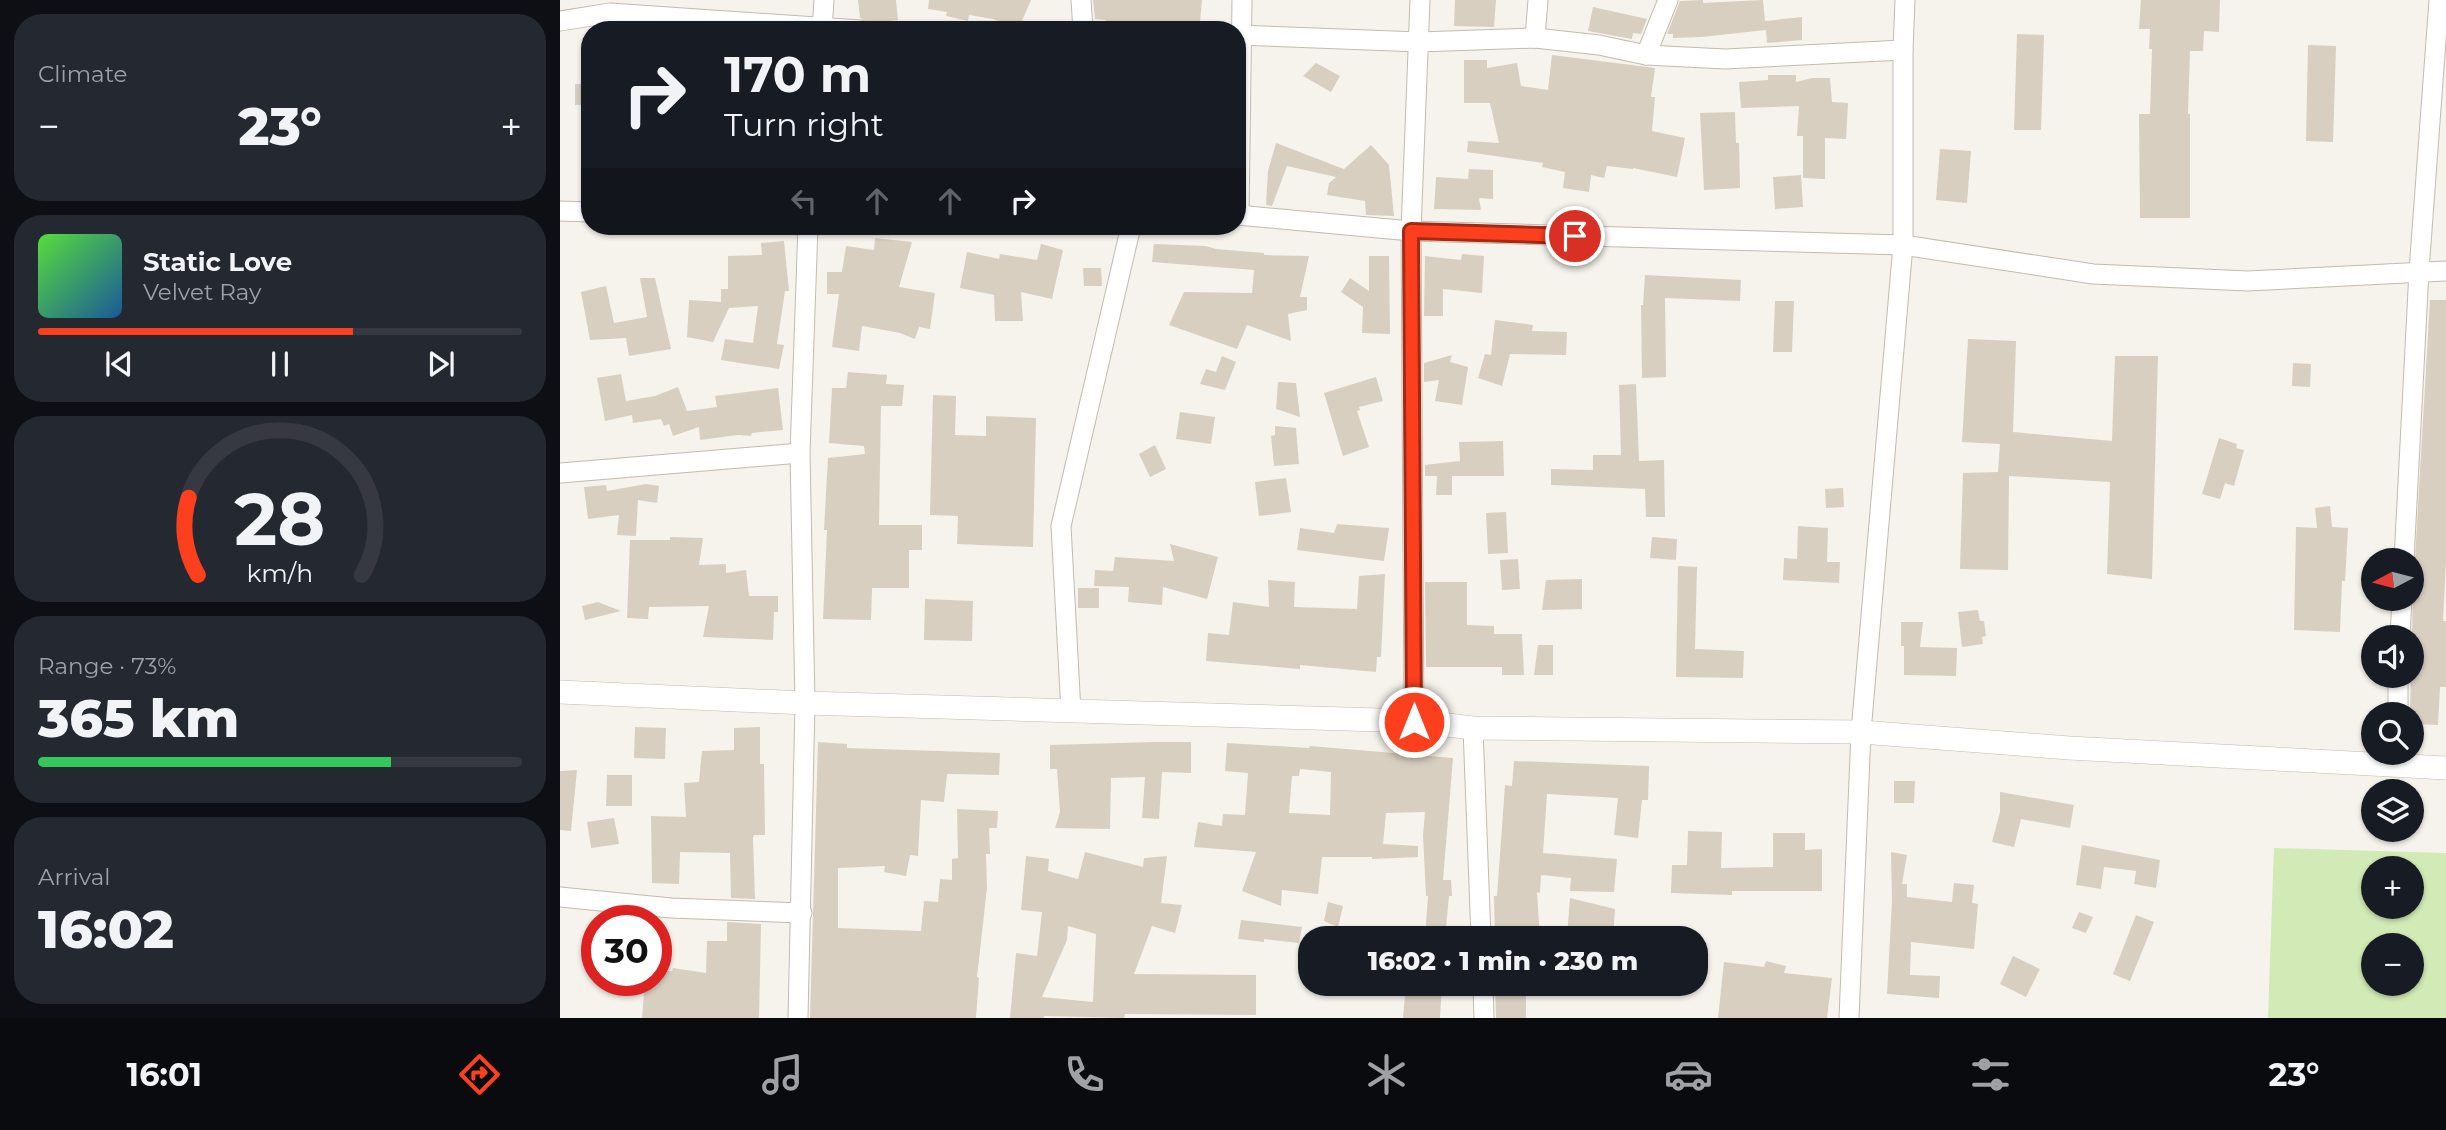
<!DOCTYPE html>
<html lang="en">
<head>
<meta charset="utf-8">
<style>
	body { margin:0; font-family:Montserrat,sans-serif; background:#242831; color:#f1f3f6; height:100vh; display:flex; flex-direction:column; font-size:26px; white-space:nowrap }
	* { box-sizing:border-box; margin:0 }
	p { font-size:23px; color:#9ea1a6 }
	.icon { flex:none; width:38px; height:38px; fill:none; stroke:currentColor; stroke-width:2; stroke-linecap:round; stroke-linejoin:round }
	.map { position:relative; flex:1; overflow:hidden }
	.panel { display:flex; flex-direction:column; gap:14px; padding:14px; background:#0d0f14; width:560px }
	.panel>* { flex:none }
	.guide { position:absolute; left:21px; top:21px; width:665px; height:214px; border-radius:28px; box-shadow:0 2px 5px #0004; background:#171b24; color:#f1f3f6; overflow:hidden }
	.needle { width:46px; rotate:263deg }
	.controls { position:absolute; left:1801px; top:548px; display:grid; gap:14px }
	.controls a { display:grid; place-items:center; width:63px; height:63px; border-radius:50%; background:#171b24; box-shadow:0 2px 5px #0004; font-size:35px }
	.speed { position:absolute; left:21px; top:905px; display:flex; gap:14px; font-size:35px; font-weight:700; text-align:center }
	.speed>* { display:grid; place-content:center; width:91px; height:91px; border-radius:50%; background:#171b24; box-shadow:0 2px 5px #0004; line-height:1 }
	.speed .limit { border:10px solid #d22; background:#fff; color:#111 }
	.pin { position:absolute; display:grid; place-items:center; width:60px; height:60px; color:#fff; margin:-30px; border:4px solid #fff; border-radius:50%; box-shadow:0 2px 7px #0007 }
	.me { position:absolute; width:77px; margin:-38px; rotate:0deg; stroke-linejoin:round; filter:drop-shadow(0 0 5px #0008) }
	.turn { display:flex; align-items:center; gap:24px; height:147px; padding:0 28px; font-size:32px }
	.turn .icon { width:91px; height:91px; stroke-width:2.5 }
	.turn b { display:block; font-size:49px; line-height:60px }
	.lanes { display:flex; align-items:center; height:66px; padding:0 28px; background:#0003; justify-content:center; gap:35px; direction:ltr }
	.lanes .off { opacity:.35 }
	.big { font-size:52px; font-weight:800; line-height:1.1 }
	.panel .widget { flex:1; display:flex; flex-direction:column; justify-content:center; gap:10px; min-width:0; padding:0 24px; border-radius:28px; background:#242831 }
	.panel .dial { align-items:center; gap:0 }
	.dial svg { height:182px; overflow:visible; fill:none; stroke:#363941; stroke-width:7; stroke-linecap:round; text-anchor:middle }
	.dial text { fill:#f1f3f6; stroke:none }
	.song { display:flex; align-items:center; gap:21px }
	.cover { width:84px; height:84px; border-radius:10px; background:linear-gradient(135deg,hsl(110 70% 55%),hsl(210 70% 35%)) }
	.played { height:7px; border-radius:4px; background:linear-gradient(90deg,#fc3f1d 65%,#363941 65%) }
	.keys { display:flex; justify-content:space-around; direction:ltr }
	.heat { display:flex; justify-content:space-between; align-items:center; font-size:38px; direction:ltr }
	.charge { height:10px; border-radius:5px; background:linear-gradient(90deg,#34c759 73%,#363941 0) }
	.trip { position:absolute; left:738px; top:926px; width:410px; height:70px; border-radius:28px; background:#171b24; box-shadow:0 2px 5px #0004; font-weight:800; line-height:70px; text-align:center }
	.tabs { display:flex; height:112px; justify-content:space-around; align-items:center; background:#090b0e; color:#9ea1a6 }
	.tabs .icon { width:49px; height:49px }
	.tabs .active { color:#fc3f1d }
	.tabs b { font-size:32px; color:#f1f3f6 }
	main { display:flex; flex:1; min-height:0 }
	.map>svg:first-child { display:block }
	.green { fill:#d2eab5; fill-rule:evenodd }
	.building { fill:#d8cfc1; fill-rule:evenodd }
	.lines { fill:none; stroke-linecap:round; stroke-linejoin:round }
	.minor-casing { stroke:#c2bbae; stroke-width:21 }
	.tertiary-casing { stroke:#c2bbae; stroke-width:24 }
	.minor { stroke:#fff; stroke-width:19 }
	.tertiary { stroke:#fff; stroke-width:23 }
	.route-casing { stroke:#a42913; stroke-width:18 }
	.route { stroke:#fc3f1d; stroke-width:12 }
</style>
</head>
<body>
<main>
<section class="panel">
<div class="widget"><p>Climate</p>
<div class="heat"><a>−</a><b class="big">23°</b><a>+</a></div>
</div>
<div class="widget">
<div class="song"><i class="cover"></i><div><b>Static Love</b><p>Velvet Ray</p></div></div>
<div class="played"></div>
<div class="keys"><svg class="icon" aria-label="previous" viewBox="0 0 24 24"><path d="M18 5L8 12l10 7zM5 5v14"/></svg><svg class="icon" aria-label="pause" viewBox="0 0 24 24"><path d="M8 5v14M16 5v14"/></svg><svg class="icon" aria-label="next" viewBox="0 0 24 24"><path d="M6 5l10 7-10 7zM19 5v14"/></svg></div>
</div>
<div class="widget dial"><svg viewBox="0 0 100 80">
<path d="M14 69A42 42 0 1 1 86 69"/>
<path d="M14 69A42 42 0 0 1 10 35" stroke="#fc3f1d"/>
<text x="50" y="56" font-size="32" font-weight="700">28</text>
<text x="50" y="72" font-size="11">km/h</text>
</svg></div>
<div class="widget"><p>Range · 73%</p><b class="big">365 km</b><div class="charge"></div></div>
<div class="widget"><p>Arrival</p><b class="big">16:02</b></div>
</section>
<div class="map">
<svg width="1886" height="1018" viewBox="0 0 1886 1018">
	<rect width="100%" height="100%" fill="#f6f3ec"/>
	<path class="green" d="M1714,848l172,5v165h-178zM1813,868h39v38h-39zM1852,945v39h-39v-39z"/>
	<g class="building">
		<path d="M298,0h38l2,20 -28,3 -10,-5z"/>
		<path d="M369,0h102l-13,30 -25,-11 -24,-4 -1,6 -22,-5 1,-4 -19,-3z"/>
		<path d="M533,0h109l-2,22 -46,-1v4l-48,-1v-4l-11,-1z"/>
		<path d="M895,0h41l-2,27 -40,-1z"/>
		<path d="M1143,0v3l60,-3 2,21 37,-4v23l-35,3 -1,-13 -65,7 -28,1v-4h-6l13,-33z"/>
		<path d="M1581,0h79l-1,32 -15,-1 -1,20h-13l-2,63h2v104h-50l-1,-104h11l2,-65h-3l1,-20h-11z"/>
		<path d="M1033,7l54,12 -6,15 -8,-1 -1,6 -44,-8z"/>
		<path d="M1457,34l27,1 -3,95h-27z"/>
		<path d="M1748,45l28,1 -3,96 -27,-1z"/>
		<path d="M992,55l103,13 -4,29h4l-3,34 33,7 -8,39 -44,-9v1l-26,-3 -3,12 -13,-3 -2,17 -26,-4 2,-16 -23,-5 1,-4 -76,-11 1,-11 31,2 -9,-40h-26v-43h23v8l30,-5 4,23 27,4z"/>
		<path d="M756,63l24,13 -9,16 -28,-16z"/>
		<path d="M1208,75h28v7l16,-4h18l2,24 16,1 -2,36 -21,-1v41l-22,-1v-42h-6l2,-30 -58,2 -2,-26 29,-2z"/>
		<rect x="15" y="84" width="15" height="21"/>
		<path d="M1175,112l1,31h3l1,45 -36,2 -4,-77z"/>
		<path d="M716,143l68,26 27,-24 18,20 5,51 -28,-1 -1,-14 -38,-6 2,-12 7,-6 -49,-11 -15,40 -6,-1 2,-34z"/>
		<path d="M1380,149l31,2 -4,52 -31,-3z"/>
		<path d="M909,169l24,1v29l-14,-1 2,12 -47,-1 2,-32 32,2z"/>
		<path d="M1241,175l2,32 -28,2 -2,-32z"/>
		<path d="M315,238l37,4 -13,45 36,6 -5,36 -11,-2 -4,12 -15,-6 -38,-7 -3,25 -27,-4 7,-53h-12v-22h15l4,-26 28,4z"/>
		<path d="M224,241l5,50h-4l-8,53 7,1 -5,24 -58,-9 4,-21 28,4 5,-37 -29,2 -16,34 -26,-5 2,-37 32,2v-13h7v-33l34,-1 -1,-12z"/>
		<path d="M481,244l22,6 -11,49 -31,-7 2,29h-28l-1,-26 -34,-7 7,-36 32,7 1,-5 37,6z"/>
		<path d="M594,244l52,2 10,3 48,4v2l45,1 -9,41h7v13l-19,4 3,27 -44,-16 -10,24 -68,-24 15,-33 68,1 2,-23 -102,-8z"/>
		<path d="M902,254l22,2 -2,37 -39,-4v27h-19l1,-60 36,4z"/>
		<path d="M809,256h20l1,78 -28,-1 1,-26 -22,-15 9,-14 19,13z"/>
		<path d="M523,268h18l1,18h-18z"/>
		<path d="M1085,275l96,5 -1,21 -75,-3 1,79 -24,1 -1,-73h2z"/>
		<path d="M80,278h15l16,71 -42,7 -3,-18 -36,2 -9,-48 25,-6 8,37 33,-6z"/>
		<path d="M1870,300h16v262l-3,59h3v66h-6l-2,38 -26,-1 -2,-10 3,-121z"/>
		<path d="M1215,301h19l-2,51h-19z"/>
		<path d="M935,320l38,5 -1,6 35,1 -1,23 -56,-1 -8,32 -24,-8 7,-24 6,1z"/>
		<path d="M1408,339l48,2 -3,91 99,9 3,-85h43l-6,223 -45,-5 3,-92 -101,-6 -1,94 -48,-1 3,-96 35,-1 2,-28 -38,-2z"/>
		<path d="M892,355l-2,7 18,5 -6,38 -27,-4 4,-21 -15,2v-19z"/>
		<path d="M662,356l14,6 -11,28 -25,-6 6,-15 10,3z"/>
		<path d="M1733,363l18,1 -1,23 -18,-1z"/>
		<path d="M288,372l39,3 -1,9 18,1 -2,21h-21l-2,119h43v25h-13v38h-37l-1,32 -48,-1 4,-89h-3l4,-72 37,-4 -1,-8 -35,-3 3,-55h14z"/>
		<path d="M61,374l5,27 29,-5 23,-9 9,24 30,-4 -2,-11 63,-8 5,42 -31,3 -1,3 -13,-1 -38,5 -1,-13 -26,9 -4,-12 -5,2 -3,-7 -28,4 -1,-8 -27,6 -8,-43z"/>
		<path d="M816,377l7,24 -24,6 1,3 -3,1 12,36 -26,9 -19,-63z"/>
		<path d="M718,382l18,1 4,34 -24,-8z"/>
		<path d="M1076,384l3,77 25,-1 1,57h-19l-1,-28 -94,-4v-16l42,1v-15h28l-2,-70z"/>
		<path d="M373,395l23,1 -1,39 31,1v-20l50,2 -3,129 -76,-3 1,-28 -28,-1z"/>
		<path d="M620,412l35,5 -4,27 -35,-5z"/>
		<path d="M715,426l21,2 3,36 -25,2 -3,-30 4,-1z"/>
		<path d="M1659,438l18,6 -1,4 8,2 -10,36 -9,-3 -5,16 -18,-5z"/>
		<path d="M943,441l1,35h-52v19h-16l1,-19h-12v-11l35,-4 -1,-19z"/>
		<path d="M595,445l11,24 -16,8 -11,-23z"/>
		<path d="M726,478l5,34 -32,4 -4,-34z"/>
		<path d="M86,484l13,2 -2,17 -19,-3 -2,36 -19,-1 2,-20 -31,4 -4,-32 22,-2 1,6z"/>
		<path d="M1283,488l1,19 -18,1 -1,-19z"/>
		<path d="M1770,506l2,21 16,1 -3,53h-3l-2,51 -46,-2 2,-103 21,1 -2,-20z"/>
		<path d="M946,512l2,41 -20,1 -2,-41z"/>
		<path d="M777,524l52,4 -5,33 -87,-11 3,-22 34,5z"/>
		<path d="M1238,526l30,2 -1,34h13l-1,21 -56,-3 1,-22 13,1z"/>
		<path d="M110,537l33,1 -4,27 27,-1v9l20,-3 3,26h29v16h-4l-1,28 -70,-3 6,-31 -60,1 -1,12 -21,-1 3,-78h40z"/>
		<path d="M1092,537l25,2 -1,21 -26,-2z"/>
		<path d="M610,544l48,13 -11,42 -44,-12 -1,18 -34,-3 1,-15 -35,-1 1,-16 18,1 2,-14 59,4z"/>
		<path d="M958,559l2,30 -18,1 -2,-30z"/>
		<path d="M1118,566l19,1 -2,82 49,2 -1,27 -67,-1z"/>
		<path d="M825,574l-4,83h-4l-1,15 -76,-7v4l-94,-8 2,-28 21,2 4,-33 36,5 -1,-27 27,2 -1,25 63,2 2,-33z"/>
		<path d="M1022,579v30l-40,1 4,-30z"/>
		<path d="M865,582h42v43l27,1v8h28l2,41h-22v-8h-76z"/>
		<rect x="518" y="588" width="21" height="20"/>
		<path d="M365,599l48,2 -1,40 -48,-1z"/>
		<path d="M38,602l23,9 -36,9 -3,-14z"/>
		<path d="M1418,610l2,11h4l2,15 -4,1 1,7 -21,3 -4,-35z"/>
		<path d="M1341,622h22l-3,25 37,1 -1,28 -52,-1v-29h-3z"/>
		<path d="M978,645h15v30h-19z"/>
		<path d="M75,727l31,1 -1,31 -31,-1z"/>
		<path d="M200,727v37h4l1,71h-11l-1,3 2,61 -24,-1 -1,-45 -50,-1 -1,32 -27,-1 -1,-67 35,1 -2,-34 15,-1 3,-31 32,-1v-22z"/>
		<path d="M258,742l29,2v4l153,5 -1,22 -52,-1 -3,28 -23,-2 -3,56 -8,-1 -4,21 -22,-4 1,-6 -47,2v60l83,3 3,-30 14,1 2,-23 12,1v-21l6,-1 -1,-49 41,2 -1,17h-8l1,26h-4l1,34 -10,89 2,1 -3,40h-166z"/>
		<path d="M594,742h37v31l-29,-1 -3,47 -17,-1 3,-41 -34,1 -1,51 -55,-1 5,-16 -3,-43h-7v-24z"/>
		<path d="M667,743l82,5 1,-2 143,12 -10,122h8l1,16h-3l-4,42h-20l3,-42h-2l-3,-61 2,-23 -39,1 -3,31 35,2v11l-46,2v-2h-50l-4,37 -36,-4 -1,16 -39,-15 14,-39 -62,-5 4,-25 24,4 1,-12 22,1 3,-42 -23,-2zM740,769l31,3 -1,43 -41,-2 3,-37h7z"/>
		<path d="M954,761l135,5 -1,34h-6l-4,38 -24,-3 4,-37 -71,-4 -4,59 74,6 -3,33 -44,-1 1,-13 -30,-3 -1,18 -3,-1 3,46h-45l-1,-42h3l8,-111 7,1z"/>
		<path d="M17,770l-6,61 -11,-1v-59z"/>
		<path d="M47,775h25v31h-26z"/>
		<path d="M1334,781h21l-1,22h-20z"/>
		<path d="M1440,792l74,13 -4,23 -49,-9 -7,28 -22,-5 8,-30z"/>
		<path d="M54,818l5,26 -28,4 -4,-26z"/>
		<path d="M1128,831l34,1 -1,36 52,-1v-34h32v17l17,-1v42h-90v4l-61,-2 1,-28h15z"/>
		<path d="M1522,845l78,15 -4,28 -22,-4 2,-13 -32,-4 -3,22 -25,-4z"/>
		<path d="M525,852l58,15 1,-9 23,-2 -6,47 21,2 -7,28 -23,-7 -18,48 122,1v40l-131,-1 -1,4 -80,-2v2h-34l6,-65 21,3 5,-44 -21,-2 5,-54 23,3 -1,12 30,8zM508,926l28,8 -3,68 -51,-5 25,-57z"/>
		<path d="M1331,852l16,3 -5,29h5v13l45,5 2,-19 20,2 -2,18 6,1 -4,45 -63,-7 -1,33 30,1 -1,22 -52,-4 5,-93z"/>
		<path d="M1010,898l45,11 -2,29 -46,-2z"/>
		<path d="M768,902l15,4 -5,21 -14,-6z"/>
		<path d="M1519,912l14,5 -7,16 -14,-5z"/>
		<path d="M1576,915l18,7 -24,59 -17,-7z"/>
		<path d="M681,920l61,7 -3,16 -35,-4v3l-26,-3z"/>
		<path d="M167,922l34,2 -2,94h-117l3,-38h11v-9h16l1,-3 33,5 1,-32h20z"/>
		<path d="M1453,956l27,13 -14,28 -26,-13z"/>
		<path d="M1206,961l20,5 -2,7 48,5 -5,40h-109l6,-56 40,5z"/>
		<path d="M846,984h36l-2,34h-37z"/>
		<path d="M935,984h31v34h-30z"/>
	</g>
	<g class="lines">
		<defs>
			<g id="minor">
				<path d="M521,0l2,30"/>
				<path d="M0,21l50,-8 250,17"/>
				<path d="M262,30l2,-30"/>
				<path d="M677,35l182,7 116,-4 64,7 47,10 79,4 178,-9"/>
				<path d="M975,38l3,-38"/>
				<path d="M1086,55l22,-55"/>
				<path d="M0,211l30,1"/>
				<path d="M677,215l174,16 492,14 190,29 155,7 198,-10"/>
				<path d="M679,215l3,-215"/>
				<path d="M0,473l240,-20"/>
				<path d="M1844,560l15,-289 20,-271"/>
				<path d="M1840,637l2,-39"/>
				<path d="M511,712l-10,-186 70,-300"/>
				<path d="M1838,714v-38"/>
				<path d="M854,721l-3,-490 9,-231"/>
				<path d="M913,728l8,210"/>
				<path d="M0,897l111,11 131,5"/>
				<path d="M923,984l1,34"/>
				<path d="M238,1018l7,-315 -5,-250 8,-227"/>
				<path d="M1289,1018l12,-286 42,-487v-195l2,-50"/>
			</g>
			<path id="tertiary" d="M0,692l245,11 609,18 59,7 388,4 208,16 377,20"/>
		</defs>
		<use href="#minor" class="minor-casing"/>
		<use href="#tertiary" class="tertiary-casing"/>
		<use href="#minor" class="minor"/>
		<use href="#tertiary" class="tertiary"/>
	</g>
	<g class="lines">
		<defs>
			<path id="route" d="M854,722l-3,-491 164,5"/>
		</defs>
		<use href="#route" class="route-casing"/>
		<use href="#route" class="route"/>
	</g>
</svg>
<div class="controls">
<a><svg class="needle" viewBox="-14 -14 28 28"><path d="M0-13l5 13h-10z" fill="#e53935"/><path d="M0 13l5-13h-10z" fill="#9ea1a6"/></svg></a>
<a><svg class="icon" aria-label="sound" viewBox="0 0 24 24"><path d="M4 9h4l5-4v14l-5-4H4zM17 9q2 3 0 6"/></svg></a>
<a><svg class="icon" aria-label="search" viewBox="0 0 24 24"><circle cx="10" cy="10" r="6"/><path d="M15 15l6 6"/></svg></a>
<a><svg class="icon" aria-label="layers" viewBox="0 0 24 24"><path d="M12 4l9 5-9 5-9-5zM3 14l9 5 9-5"/></svg></a>
<a>+</a>
<a>−</a>
</div>
<div class="speed"><div class="limit">30</div></div>
<div class="pin" style="left:1015px;top:236px;background:#d93025"><svg class="icon" aria-label="arrive" viewBox="0 0 24 24"><path d="M6 21V4h12l-3 4 3 4H6"/></svg></div>
<svg class="me" style="left:854px;top:722px" viewBox="-20 -20 40 40"><circle r="17" fill="#fc3f1d" stroke="#fff" stroke-width="3"/><path d="M0-11L8 9 0 5-8 9z" fill="#fff"/></svg>
<div class="trip">16:02 · 1 min · 230 m</div>
<div class="guide">
<div class="turn"><svg class="icon" aria-label="right" viewBox="0 0 24 24"><path d="M7 20v-9h11M14 6l5 5-5 5"/></svg><div><b>170 m</b>Turn right</div></div>
<div class="lanes"><svg class="icon off" aria-label="left" viewBox="0 0 24 24"><path d="M17 20v-9H6M10 6l-5 5 5 5"/></svg><svg class="icon off" aria-label="ahead" viewBox="0 0 24 24"><path d="M12 20V5M6 11l6-6 6 6"/></svg><svg class="icon off" aria-label="ahead" viewBox="0 0 24 24"><path d="M12 20V5M6 11l6-6 6 6"/></svg><svg class="icon" aria-label="right" viewBox="0 0 24 24"><path d="M7 20v-9h11M14 6l5 5-5 5"/></svg></div>
</div>
</div>
</main>
<nav class="tabs">
<b>16:01</b>
<svg class="icon active" aria-label="directions" viewBox="0 0 24 24"><path d="M12 3l9 9-9 9-9-9zM9 14v-3h6M13 9l2 2-2 2"/></svg>
<svg class="icon" aria-label="music" viewBox="0 0 24 24"><path d="M9 18V5l10-2v13"/><circle cx="6" cy="18" r="3"/><circle cx="16" cy="16" r="3"/></svg>
<svg class="icon" aria-label="phone" viewBox="0 0 24 24"><path d="M5 4h4l2 5-3 2q2 4 5 5l2-3 5 2v4C11 20 4 13 5 4z"/></svg>
<svg class="icon" aria-label="climate" viewBox="0 0 24 24"><path d="M12 3v18M4 7l16 10M4 17L20 7"/></svg>
<svg class="icon" aria-label="car" viewBox="0 0 24 24"><path d="M5 17H2v-5l4-1 3-4h7l3 4 3 1v5h-3M9 17h6M6 11h13"/><circle cx="7" cy="17" r="2"/><circle cx="17" cy="17" r="2"/></svg>
<svg class="icon" aria-label="filters" viewBox="0 0 24 24"><path d="M4 7h16M4 17h16"/><circle cx="9" cy="7" r="2"/><circle cx="15" cy="17" r="2"/></svg>
<b>23°</b>
</nav>
</body>
</html>
